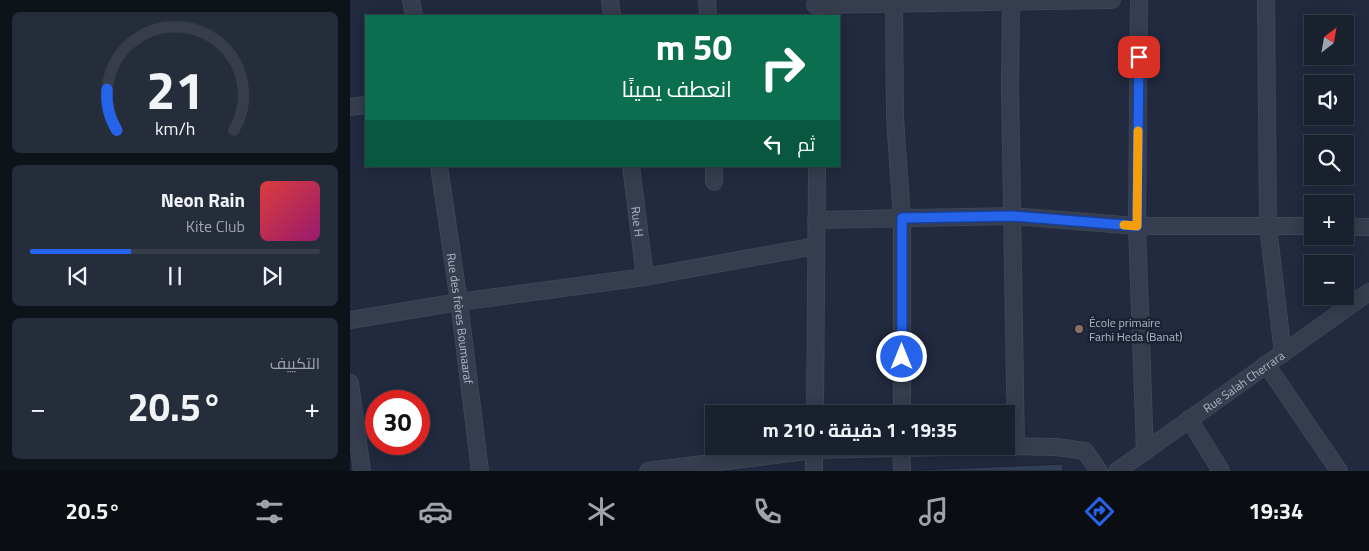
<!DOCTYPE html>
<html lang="ar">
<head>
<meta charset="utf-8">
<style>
	body { margin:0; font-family:"Titillium Web",Cairo,sans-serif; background:#262d3a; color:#f1f3f6; direction:rtl; height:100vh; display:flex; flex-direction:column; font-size:19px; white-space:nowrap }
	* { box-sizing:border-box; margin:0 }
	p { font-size:16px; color:#9fa3aa }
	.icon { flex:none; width:28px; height:28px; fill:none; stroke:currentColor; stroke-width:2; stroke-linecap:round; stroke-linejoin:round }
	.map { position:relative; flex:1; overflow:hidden; direction:ltr }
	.panel { display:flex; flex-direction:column; gap:12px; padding:12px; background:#0e1219; width:350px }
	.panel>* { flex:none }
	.guide { position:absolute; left:15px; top:15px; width:475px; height:152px; border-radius:0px; box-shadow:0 2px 12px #0003,0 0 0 1px #373e4a; direction:rtl; background:#0b6e4f; color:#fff; overflow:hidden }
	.needle { width:32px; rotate:31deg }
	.buttons { position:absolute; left:954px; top:15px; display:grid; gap:10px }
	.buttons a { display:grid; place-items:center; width:50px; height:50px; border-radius:0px; background:#19202e; box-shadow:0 2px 12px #0003,0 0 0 1px #373e4a; font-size:25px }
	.speed { position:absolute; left:15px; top:390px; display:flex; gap:10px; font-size:25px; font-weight:700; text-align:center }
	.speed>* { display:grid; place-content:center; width:65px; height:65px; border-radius:50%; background:#19202e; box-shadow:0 2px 12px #0003,0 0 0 1px #373e4a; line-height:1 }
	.speed .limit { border:8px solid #d22; background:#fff; color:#111 }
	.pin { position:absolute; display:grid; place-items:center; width:42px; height:42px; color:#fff; margin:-21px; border-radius:10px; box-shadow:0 2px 8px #0006 }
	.me { position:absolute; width:55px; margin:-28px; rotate:0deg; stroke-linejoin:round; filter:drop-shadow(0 0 4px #0008) }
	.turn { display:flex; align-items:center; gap:18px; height:105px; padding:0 25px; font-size:22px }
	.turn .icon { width:65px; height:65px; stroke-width:2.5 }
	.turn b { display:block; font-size:35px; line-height:42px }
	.then { display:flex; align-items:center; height:48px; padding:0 25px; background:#0003; gap:10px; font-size:19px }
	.big { font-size:38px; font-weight:700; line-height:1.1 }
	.panel .widget { flex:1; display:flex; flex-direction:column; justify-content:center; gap:8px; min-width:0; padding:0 18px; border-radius:8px; background:#262d3a }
	.panel .dial { align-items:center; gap:0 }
	.dial svg { height:130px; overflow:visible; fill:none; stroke:#373e4a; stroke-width:7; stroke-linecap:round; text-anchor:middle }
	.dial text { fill:#f1f3f6; stroke:none }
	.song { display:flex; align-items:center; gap:15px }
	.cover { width:60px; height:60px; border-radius:8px; background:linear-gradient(135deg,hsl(0 70% 55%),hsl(320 70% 35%)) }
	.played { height:5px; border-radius:2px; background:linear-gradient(90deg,#2563eb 35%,#373e4a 35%) }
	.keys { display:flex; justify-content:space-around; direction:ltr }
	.heat { display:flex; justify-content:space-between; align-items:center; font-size:28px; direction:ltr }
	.trip { position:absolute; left:355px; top:405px; width:310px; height:50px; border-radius:0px; background:#19202e; box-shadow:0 2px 12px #0003,0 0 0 1px #373e4a; font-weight:700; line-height:50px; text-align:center; direction:rtl }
	.menu { display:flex; height:80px; justify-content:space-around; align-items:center; background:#0a0d12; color:#9fa3aa }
	.menu .icon { width:35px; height:35px }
	.menu .selected { color:#2563eb }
	.menu b { font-size:22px; color:#f1f3f6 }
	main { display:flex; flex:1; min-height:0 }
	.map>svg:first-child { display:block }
	.building { fill:#323e55; stroke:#1c2435 }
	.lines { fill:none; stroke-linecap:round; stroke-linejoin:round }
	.minor-casing { stroke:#3e4657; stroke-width:18 }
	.minor { stroke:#353d4e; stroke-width:16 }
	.route-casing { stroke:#184099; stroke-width:12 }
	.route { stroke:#2563eb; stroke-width:9 }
	.slow { stroke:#f59e0b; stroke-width:9 }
	.education-dot { fill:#8d6e63; stroke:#1a2233; stroke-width:2 }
	.labels { text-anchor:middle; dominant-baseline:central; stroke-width:5; stroke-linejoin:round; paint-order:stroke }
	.street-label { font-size:12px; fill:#b0b7ca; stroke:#1a2233 }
	.poi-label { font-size:12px; fill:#b0b7ca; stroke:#1a2233; text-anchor:start }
</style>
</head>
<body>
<main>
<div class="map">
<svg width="1019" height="471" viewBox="0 0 1019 471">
	<rect width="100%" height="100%" fill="#212a3e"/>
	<path class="building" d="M713,464v7h-145v-1z"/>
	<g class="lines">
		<defs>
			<g id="minor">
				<path d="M61,0l3,16"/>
				<path d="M260,0l2,16"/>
				<path d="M357,0l1,16"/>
				<path d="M544,0l1,118 7,100v196"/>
				<path d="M661,0l-1,87 6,359"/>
				<path d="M789,0l-2,226 8,226"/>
				<path d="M916,0l2,226 15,128"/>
				<path d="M465,5l297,-5"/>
				<path d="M0,107l16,-2"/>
				<path id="s1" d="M89,166l20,136 21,169"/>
				<path id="s2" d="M281,166l14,111"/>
				<path d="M364,166v16"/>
				<path d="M466,220l197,-4 124,10h175"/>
				<path d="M995,227h24"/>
				<path d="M0,320l109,-18 186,-25 171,-31"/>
				<path d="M916,364l73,107"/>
				<path d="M0,383l12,88"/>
				<path d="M465,414l2,-248"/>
				<path d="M839,419l32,52"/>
				<path d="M551,446l1,25"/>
				<path d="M656,446l51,1 28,4 14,20"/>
				<path d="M298,471l166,-21 179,-4"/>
				<path d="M464,471v-25"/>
				<path id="s3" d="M767,471l252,-179"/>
			</g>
		</defs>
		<use href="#minor" class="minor-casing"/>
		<use href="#minor" class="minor"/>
	</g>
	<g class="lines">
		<defs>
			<path id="route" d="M552,357v-139l111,-2 124,10 2,-169"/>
		</defs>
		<use href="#route" class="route-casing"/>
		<use href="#route" class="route"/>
		<path class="slow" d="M774,225l13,1 1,-95"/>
	</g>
	<circle class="education-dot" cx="729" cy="329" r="5"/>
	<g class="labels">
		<g class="street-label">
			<text stroke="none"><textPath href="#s2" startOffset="56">Rue H</textPath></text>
			<text stroke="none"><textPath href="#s1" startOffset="154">Rue des frères Boumaaraf</textPath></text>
			<text stroke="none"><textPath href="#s3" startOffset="155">Rue Salah Cherrara</textPath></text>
		</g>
		<g class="poi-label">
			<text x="739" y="322">École primaire<tspan x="739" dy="14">Farhi Heda (Banat)</tspan></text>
		</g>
	</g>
</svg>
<div class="buttons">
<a><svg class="needle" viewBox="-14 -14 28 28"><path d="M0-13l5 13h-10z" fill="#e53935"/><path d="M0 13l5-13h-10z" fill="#9fa3aa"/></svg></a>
<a><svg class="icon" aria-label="sound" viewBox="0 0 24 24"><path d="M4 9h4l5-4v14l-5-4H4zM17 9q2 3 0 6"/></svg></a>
<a><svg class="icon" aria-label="search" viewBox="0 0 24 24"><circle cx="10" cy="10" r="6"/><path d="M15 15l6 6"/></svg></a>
<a>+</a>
<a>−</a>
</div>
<div class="speed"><div class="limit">30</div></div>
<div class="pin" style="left:789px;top:57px;background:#d93025"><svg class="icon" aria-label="arrive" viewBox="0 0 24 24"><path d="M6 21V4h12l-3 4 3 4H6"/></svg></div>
<svg class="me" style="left:552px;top:357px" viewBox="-20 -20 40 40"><circle r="17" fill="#2563eb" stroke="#fff" stroke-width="3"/><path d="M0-11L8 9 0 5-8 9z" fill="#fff"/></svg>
<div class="trip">19:35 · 1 دقيقة · 210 m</div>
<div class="guide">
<div class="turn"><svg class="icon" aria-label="right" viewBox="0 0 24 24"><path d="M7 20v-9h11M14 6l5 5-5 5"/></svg><div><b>50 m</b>انعطف يمينًا</div></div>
<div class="then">ثم<svg class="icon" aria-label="left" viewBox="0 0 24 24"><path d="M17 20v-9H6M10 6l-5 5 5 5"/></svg></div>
</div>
</div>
<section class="panel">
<div class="widget dial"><svg viewBox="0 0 100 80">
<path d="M14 69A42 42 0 1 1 86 69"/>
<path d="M14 69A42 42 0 0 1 8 44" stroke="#2563eb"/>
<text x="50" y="56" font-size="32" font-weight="700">21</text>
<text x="50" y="72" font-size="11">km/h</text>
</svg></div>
<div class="widget">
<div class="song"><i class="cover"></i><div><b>Neon Rain</b><p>Kite Club</p></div></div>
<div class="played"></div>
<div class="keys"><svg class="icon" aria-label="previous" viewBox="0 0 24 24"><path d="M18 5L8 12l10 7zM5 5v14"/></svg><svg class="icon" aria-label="pause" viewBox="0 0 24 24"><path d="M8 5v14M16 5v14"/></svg><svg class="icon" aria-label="next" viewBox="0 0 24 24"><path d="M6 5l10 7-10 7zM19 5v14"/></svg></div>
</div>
<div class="widget"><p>التكييف</p>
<div class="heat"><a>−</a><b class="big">20.5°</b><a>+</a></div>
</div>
</section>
</main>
<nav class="menu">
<b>19:34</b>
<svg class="icon selected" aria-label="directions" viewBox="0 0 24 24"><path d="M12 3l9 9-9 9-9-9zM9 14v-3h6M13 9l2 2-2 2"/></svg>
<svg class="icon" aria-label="music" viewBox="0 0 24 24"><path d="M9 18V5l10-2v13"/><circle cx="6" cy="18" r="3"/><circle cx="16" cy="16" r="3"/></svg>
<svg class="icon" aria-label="phone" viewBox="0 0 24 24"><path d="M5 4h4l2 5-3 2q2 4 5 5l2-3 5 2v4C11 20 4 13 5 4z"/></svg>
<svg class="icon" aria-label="climate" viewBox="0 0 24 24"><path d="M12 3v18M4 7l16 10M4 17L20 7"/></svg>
<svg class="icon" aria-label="car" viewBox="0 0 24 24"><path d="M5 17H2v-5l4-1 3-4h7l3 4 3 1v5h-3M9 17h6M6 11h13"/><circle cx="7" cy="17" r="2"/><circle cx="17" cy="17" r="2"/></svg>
<svg class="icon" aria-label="filters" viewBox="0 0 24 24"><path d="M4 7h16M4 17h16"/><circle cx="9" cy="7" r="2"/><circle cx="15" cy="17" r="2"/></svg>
<b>20.5°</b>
</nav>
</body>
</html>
